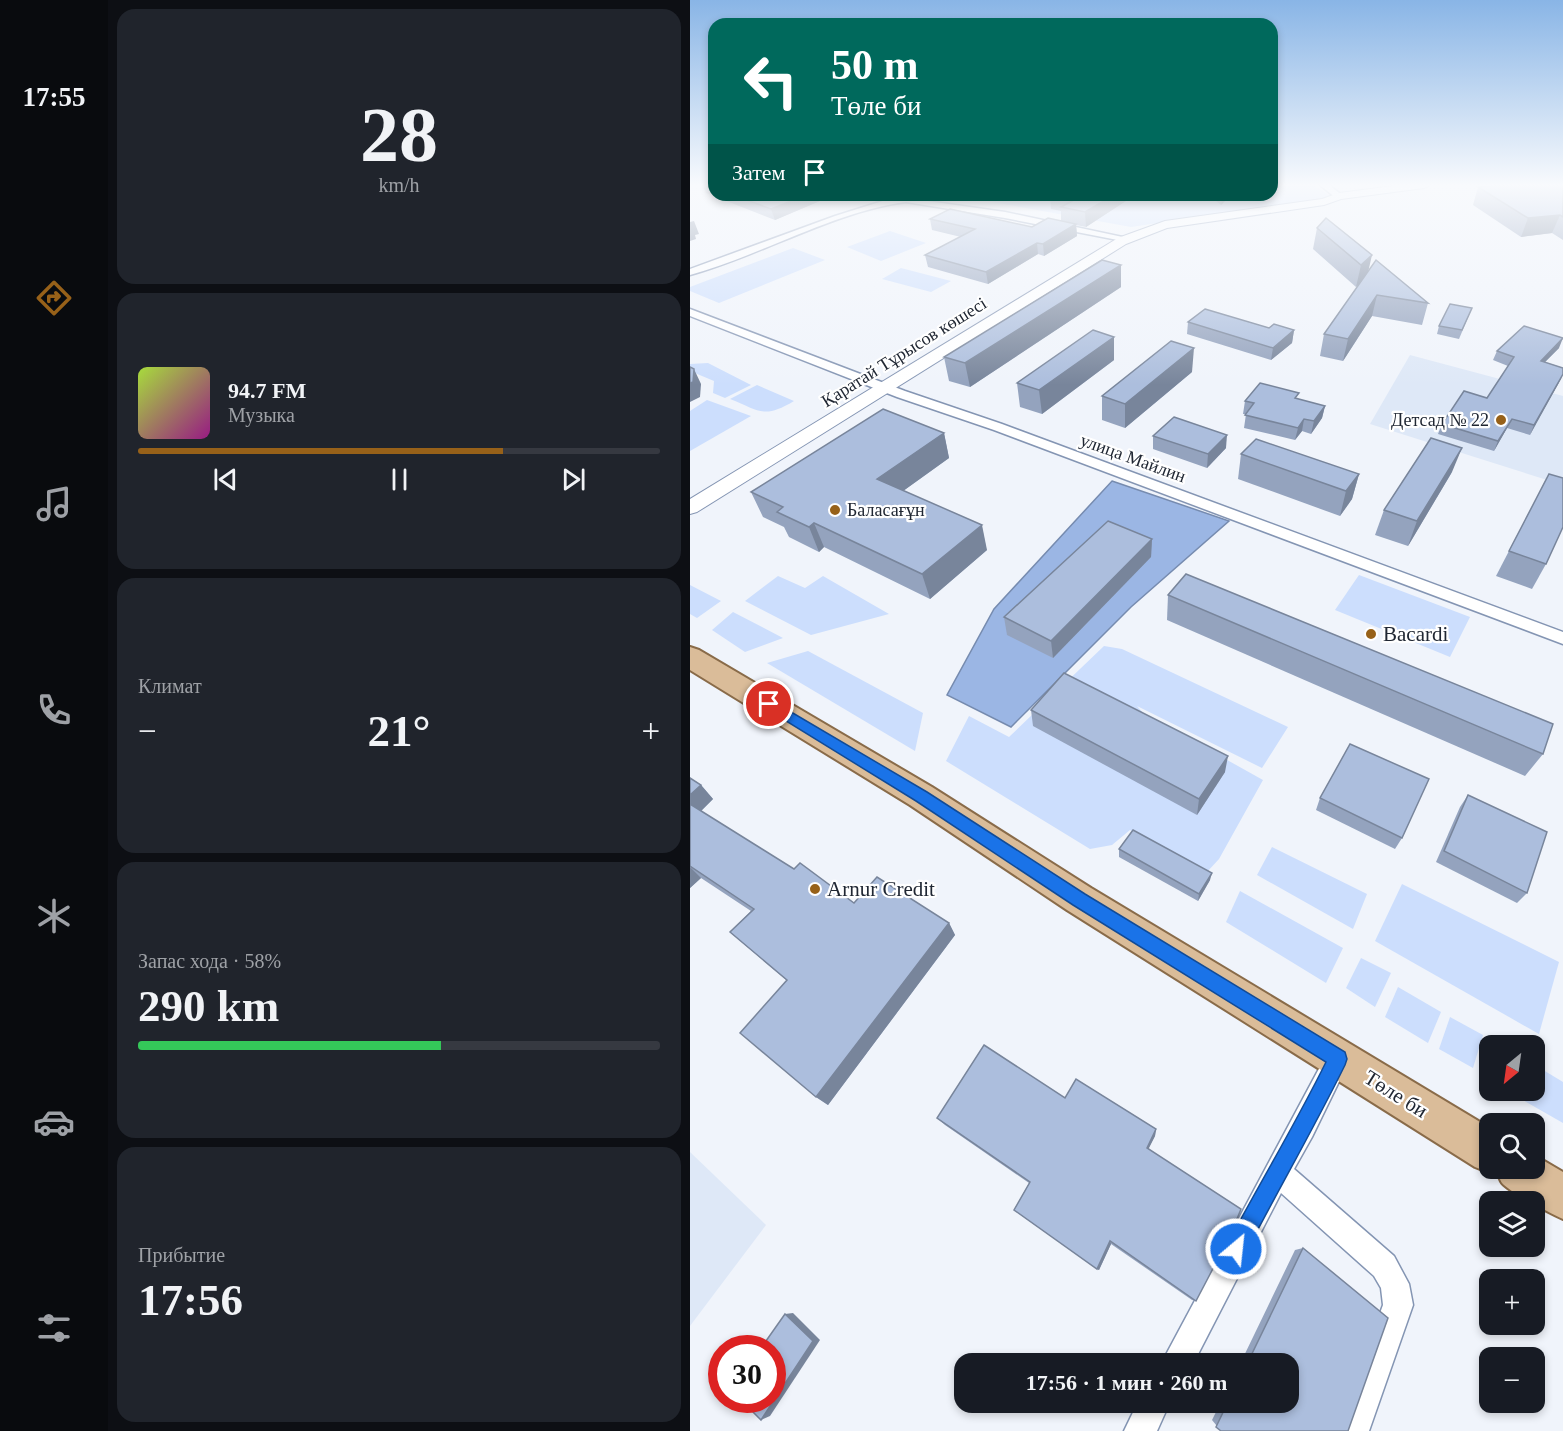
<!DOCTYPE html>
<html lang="ru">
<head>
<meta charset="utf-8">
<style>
	body { margin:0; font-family:Georgia,serif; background:#20242c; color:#f1f3f6; height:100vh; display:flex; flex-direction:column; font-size:22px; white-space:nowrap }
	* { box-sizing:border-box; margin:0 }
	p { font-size:20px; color:#9ea1a6 }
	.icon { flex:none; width:33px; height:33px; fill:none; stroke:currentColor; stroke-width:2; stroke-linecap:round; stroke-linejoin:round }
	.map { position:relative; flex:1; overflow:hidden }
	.side { display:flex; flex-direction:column; gap:9px; padding:9px; background:#0d0f14; width:582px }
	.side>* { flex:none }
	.top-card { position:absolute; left:18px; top:18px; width:570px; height:183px; border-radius:18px; box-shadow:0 3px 9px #0003; background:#00695c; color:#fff; overflow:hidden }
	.needle { width:39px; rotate:209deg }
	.buttons { position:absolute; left:789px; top:1035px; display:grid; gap:12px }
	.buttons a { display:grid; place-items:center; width:66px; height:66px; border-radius:12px; background:#171b24; box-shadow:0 3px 9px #0003; font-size:30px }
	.speed { position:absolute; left:18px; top:1335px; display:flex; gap:12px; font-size:30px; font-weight:700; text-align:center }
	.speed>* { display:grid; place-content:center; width:78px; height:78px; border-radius:50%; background:#171b24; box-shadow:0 3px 9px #0003; line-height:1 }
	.speed .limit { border:9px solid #d22; background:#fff; color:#111 }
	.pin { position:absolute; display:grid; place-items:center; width:51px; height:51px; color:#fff; margin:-26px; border:3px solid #fff; border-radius:50%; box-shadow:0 2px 6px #0007 }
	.me { position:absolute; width:66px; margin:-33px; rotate:28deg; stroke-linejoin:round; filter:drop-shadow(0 0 4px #0008) }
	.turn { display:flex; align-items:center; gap:21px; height:126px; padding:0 24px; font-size:27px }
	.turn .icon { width:78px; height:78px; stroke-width:2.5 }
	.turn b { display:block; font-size:42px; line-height:51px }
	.then { display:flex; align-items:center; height:57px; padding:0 24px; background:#0003; gap:12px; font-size:22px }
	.big { font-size:45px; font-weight:700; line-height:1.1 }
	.side .card { flex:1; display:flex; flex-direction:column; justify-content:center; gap:9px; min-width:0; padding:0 21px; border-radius:18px; background:#20242c }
	.side .dial { align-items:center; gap:0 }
	.dial b { font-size:78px; line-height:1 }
	.song { display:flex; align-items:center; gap:18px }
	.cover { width:72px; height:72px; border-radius:9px; background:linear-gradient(135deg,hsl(80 70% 55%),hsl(310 70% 35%)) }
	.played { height:6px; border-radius:3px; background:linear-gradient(90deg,#976119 70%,#363941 70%) }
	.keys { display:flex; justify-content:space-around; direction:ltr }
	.heat { display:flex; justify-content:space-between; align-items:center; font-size:33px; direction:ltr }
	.charge { height:9px; border-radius:4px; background:linear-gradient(90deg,#34c759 58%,#363941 0) }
	.trip { position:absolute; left:264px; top:1353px; width:345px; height:60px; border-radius:18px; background:#171b24; box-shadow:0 3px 9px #0003; font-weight:700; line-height:60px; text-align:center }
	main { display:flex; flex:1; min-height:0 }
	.menu { display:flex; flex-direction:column; width:108px; justify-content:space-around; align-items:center; background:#090b0e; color:#9ea1a6 }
	.menu .icon { width:42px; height:42px }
	.menu .current { color:#976119 }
	.menu b { font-size:27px; color:#f1f3f6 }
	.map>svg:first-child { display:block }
	.built { fill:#dee8f7 }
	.green { fill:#ccdefd }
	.water { fill:#9bb6e4; stroke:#768baf; stroke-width:1.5 }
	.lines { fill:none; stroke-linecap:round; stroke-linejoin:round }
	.minor-casing { stroke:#8495b3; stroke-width:3 }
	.secondary-casing { stroke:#8495b3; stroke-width:2 }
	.primary-casing { stroke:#896b49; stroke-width:4 }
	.minor { fill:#fff; fill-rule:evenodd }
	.secondary { fill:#fff; fill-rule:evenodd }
	.primary { fill:#dabc99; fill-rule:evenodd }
	.wall { fill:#94a3be }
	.shaded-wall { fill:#78859b }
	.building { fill:#acbedd; stroke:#78859b; stroke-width:1.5 }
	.route { fill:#1a73e8; stroke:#114b97; stroke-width:1.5 }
	.poi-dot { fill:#976119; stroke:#fff; stroke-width:2 }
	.labels { text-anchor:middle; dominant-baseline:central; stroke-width:4.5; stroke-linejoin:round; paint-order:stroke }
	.far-street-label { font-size:18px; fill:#202733; stroke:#fff }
	.far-poi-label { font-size:18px; fill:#202733; stroke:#fff; text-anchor:end }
	.poi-label { font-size:21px; fill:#202733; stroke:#fff; text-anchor:start }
	.street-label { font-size:21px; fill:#202733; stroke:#fff }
</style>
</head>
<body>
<main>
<nav class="menu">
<b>17:55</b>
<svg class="icon current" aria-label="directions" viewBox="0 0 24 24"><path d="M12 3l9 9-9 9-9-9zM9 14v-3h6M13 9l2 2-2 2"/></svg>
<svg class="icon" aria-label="music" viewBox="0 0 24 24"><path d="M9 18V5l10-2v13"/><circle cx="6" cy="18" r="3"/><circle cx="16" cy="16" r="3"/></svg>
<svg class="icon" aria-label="phone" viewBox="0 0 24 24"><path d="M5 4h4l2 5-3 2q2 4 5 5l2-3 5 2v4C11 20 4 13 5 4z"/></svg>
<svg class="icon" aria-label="climate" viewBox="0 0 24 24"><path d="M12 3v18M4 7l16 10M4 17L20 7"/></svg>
<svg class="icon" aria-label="car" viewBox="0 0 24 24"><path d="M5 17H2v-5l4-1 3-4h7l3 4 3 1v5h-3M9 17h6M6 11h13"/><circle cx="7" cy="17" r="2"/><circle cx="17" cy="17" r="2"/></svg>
<svg class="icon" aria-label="filters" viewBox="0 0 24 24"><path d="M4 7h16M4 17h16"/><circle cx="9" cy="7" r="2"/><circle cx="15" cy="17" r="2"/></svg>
</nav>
<section class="side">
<div class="card dial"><b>28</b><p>km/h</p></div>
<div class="card">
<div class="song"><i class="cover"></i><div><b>94.7 FM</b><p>Музыка</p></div></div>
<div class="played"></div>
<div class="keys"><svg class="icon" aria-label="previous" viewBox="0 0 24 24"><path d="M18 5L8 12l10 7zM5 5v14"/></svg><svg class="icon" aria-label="pause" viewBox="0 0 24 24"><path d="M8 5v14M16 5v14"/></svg><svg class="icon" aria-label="next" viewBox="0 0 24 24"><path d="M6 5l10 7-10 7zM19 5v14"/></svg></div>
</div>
<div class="card"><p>Климат</p>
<div class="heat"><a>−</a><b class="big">21°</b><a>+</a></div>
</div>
<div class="card"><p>Запас хода · 58%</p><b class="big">290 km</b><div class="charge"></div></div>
<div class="card"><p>Прибытие</p><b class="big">17:56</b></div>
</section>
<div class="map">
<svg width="873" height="1431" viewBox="0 0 873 1431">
	<rect width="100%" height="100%" fill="#f0f4fb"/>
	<g class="built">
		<path d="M720,355l153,41v89l-193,-61z"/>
		<path d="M0,1152l76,73 -76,101z"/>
	</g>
	<g class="green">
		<path d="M582,185h41l19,12 -201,30 -177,-32h318z"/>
		<path d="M200,231l36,12 -45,18 -34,-14z"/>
		<path d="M103,248l32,12 -106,43 -29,-12v-4z"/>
		<path d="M211,268l50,13 -20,11 -49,-13z"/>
		<path d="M18,363l43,22 -26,13 -12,-5 1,-12 -24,-10v-7z"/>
		<path d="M67,385l37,16c-30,18 -34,10 -64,-2z"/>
		<path d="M17,400l44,16 -61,35v-40z"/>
		<path d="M669,575l111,42 -20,40 -115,-47z"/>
		<path d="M88,576l27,12 18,-12 66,38 -78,21 -66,-34z"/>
		<path d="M0,585l31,16 -24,17 -7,-4z"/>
		<path d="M43,612l50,26 -38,14 -33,-22z"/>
		<path d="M414,646l18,3 166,78 -26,41 -125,-62 6,7 120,67 -44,79 -12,13 -77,-42 -18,15 -22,4 -144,-88 23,-45 40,21z"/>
		<path d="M118,651l115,62 -8,38 -148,-88z"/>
		<path d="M582,847l95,47 -14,35 -96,-54z"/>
		<path d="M712,884l157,78 -20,72 -164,-93z"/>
		<path d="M550,891l103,57 -17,35 -100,-61z"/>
		<path d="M671,958l30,15 -16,34 -29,-19z"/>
		<path d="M708,987l43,25 -13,31 -43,-26z"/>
		<path d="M760,1017l33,18 -10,33 -34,-19z"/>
		<path d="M845,1065l28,17v41l-56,-32 27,-1z"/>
	</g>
	<path class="water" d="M422,481l117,40 -98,86 -120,120 -64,-32 47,-86z"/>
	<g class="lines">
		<defs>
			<g id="minor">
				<path d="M630,185h9l14,11 -7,2z"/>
				<path d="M216,198l99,14 127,27 -4,3 -123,-24 -99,-16c-71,9 -146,54 -216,73v-6l145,-53 51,-16z"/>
				<path d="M0,309l215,82 97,33 561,208v12l-569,-214 -97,-33 -207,-81z"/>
				<path d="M648,1047l9,3 3,9 -38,78 -18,32 100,87 15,28 4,21 -44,126h-32l46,-126 -2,-17 -7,-12 -93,-83 -88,171h-32l168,-314z"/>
				<path d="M448,1402h32l-13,29h-33z"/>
			</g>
			<path id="secondary" d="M711,185h29l-6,3 -83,11 -17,6 -157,23 -41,16 -429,268 -7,2v-15l428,-261 47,-17 157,-22 17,-6z"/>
			<path id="primary" d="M0,647l9,3 233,137 159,101 399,240v40h44v-13l29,17v47c-13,-6 -52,-26 -61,-36 -2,-3 -4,-9 -5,-13l-7,3 -15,-6 -408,-257 -157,-105 -220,-135z"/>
		</defs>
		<use href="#minor" class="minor-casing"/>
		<use href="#secondary" class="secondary-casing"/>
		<use href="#primary" class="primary-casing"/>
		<use href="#minor" class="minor"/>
		<use href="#secondary" class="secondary"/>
		<use href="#primary" class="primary"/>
	</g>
	<g class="wall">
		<path d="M13,185h11v10h120l-59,25 -69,-27z"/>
		<path d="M873,185v55l-11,-7 -31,4 -48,-32 5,-18z"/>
		<path d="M360,195h82v2l-46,30 -10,-2 1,11 -33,20 -6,-2 -50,30 -60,-17 -3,-12 36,-18 -29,-7 -2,-11 102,8 29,-6v-10l-10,-2z"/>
		<path d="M519,195h22l-10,10z"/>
		<path d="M636,218l42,54 60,31 -6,22 -50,-9 -29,45 -23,-5 4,-22 37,-52 -5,5 -43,-38 4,-21z"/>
		<path d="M431,265v22l-151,100 -21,-6 -5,-24z"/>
		<path d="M782,308l-13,31 -22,-5 2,-8z"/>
		<path d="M498,322l81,6 25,2 -2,13 -21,17 -84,-26z"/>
		<path d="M424,337v23l-72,54 -22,-7 -3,-24z"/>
		<path d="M869,348l-14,14 18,6 -33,67 -23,-7 -13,23 -56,-17 4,-10 45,-26 21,-32 -15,-6 4,-9z"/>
		<path d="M502,372l-67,56 -23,-8v-24z"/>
		<path d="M608,399l27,7 -3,12 -11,16 -9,-3 -7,9 -51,-12 2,-14h-3l2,-13z"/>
		<path d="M254,433l5,25 -46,33 84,59 -57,49 -106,-52 -5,5 -30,-15 -5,-10 -21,-10 -12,-25z"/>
		<path d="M463,436l73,12 -19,20 -54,-19z"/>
		<path d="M551,454l118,20 -7,25 -12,17 -102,-37z"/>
		<path d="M762,472l-44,74 -33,-11 9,-25z"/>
		<path d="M859,474l-3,90 -14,25 -36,-13z"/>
		<path d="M462,539l-1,18 -98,101 -46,-23 -3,-18z"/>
		<path d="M478,595l375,159 -18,22 -358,-156z"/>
		<path d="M341,710l194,62 -28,43 -164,-89z"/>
		<path d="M0,778l11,7 12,14 -12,12 93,58 60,34 95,20 6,12 -127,170 -12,-8 -30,-117 -56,-48 21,-21 -50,-33 -11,10z"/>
		<path d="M778,795l59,98 -10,10 -81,-41 24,-55z"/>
		<path d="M630,798l82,40 -7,11 -79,-39z"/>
		<path d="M429,849l91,31 -12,21 -79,-44z"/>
		<path d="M375,1098l91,31 -1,7 -7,13 48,152 -4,-1 -81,-56 -12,26 -85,-60 15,-27 -84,-58 -8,-7z"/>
		<path d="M613,1248l85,70 -40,113h-127l-9,-11 9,-18h67v-38h-48l55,-114z"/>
	</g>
	<g class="shaded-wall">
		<path d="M116,195h28l-59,25 -4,-11z"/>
		<path d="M424,195h18v2l-46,30 -1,-15z"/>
		<path d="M538,195h3l-10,10 1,-4z"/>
		<path d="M870,215l-8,18 -31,4 7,-19z"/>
		<path d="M4,221l5,13 -4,1 1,4 -6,2v-19z"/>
		<path d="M386,224l1,12 -33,20 -1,-12z"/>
		<path d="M347,243l1,11 -50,30 -2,-12z"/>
		<path d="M682,255l-5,22 -11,10 5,-22z"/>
		<path d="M431,265v22l-151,100 -5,-24z"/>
		<path d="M687,295l-5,21 -29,45 5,-22z"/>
		<path d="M604,330l-2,13 -21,17 2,-12z"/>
		<path d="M424,337v23l-72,54 -3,-24z"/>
		<path d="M873,338l-4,10 -22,22 4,-9z"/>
		<path d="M504,348l-2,24 -67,56v-24z"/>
		<path d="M4,369l7,15 -1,13 -10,5v-19z"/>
		<path d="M873,374l-2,5 -31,56 4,-10z"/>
		<path d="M635,406l-3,12 -11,16 3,-13z"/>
		<path d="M614,419l-2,12 -7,9 3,-12z"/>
		<path d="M822,419l-5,9 -13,23 4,-10z"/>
		<path d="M254,433l5,25 -64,46 -8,-25z"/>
		<path d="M537,435l-1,13 -19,20 1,-14z"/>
		<path d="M772,448l-10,24 -44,74 9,-25z"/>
		<path d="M669,474l-7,25 -12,17 6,-25z"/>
		<path d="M124,523l10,24 -5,5 -10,-25z"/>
		<path d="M292,525l5,25 -57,49 -8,-25z"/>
		<path d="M462,539l-1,18 -98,101 -2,-17z"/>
		<path d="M538,756l-3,16 -28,43 2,-16z"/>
		<path d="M11,785l12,14 -16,16 -7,-8v-12z"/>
		<path d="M0,867l11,11 -11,10z"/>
		<path d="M522,873l-2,7 -12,21 1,-7z"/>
		<path d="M259,923l6,12 -127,170 -12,-8z"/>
		<path d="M466,1129l-1,7 -9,18 1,-6z"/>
		<path d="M420,1241l1,3 -12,26 -2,-1z"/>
		<path d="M103,1313l27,27 -50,76 -9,4 24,-106z"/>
	</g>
	<g class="building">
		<path d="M16,185h8v3z"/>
		<path d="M813,185h60v32l-3,-2 -32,3 -50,-31z"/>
		<path d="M43,195h73l-35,14z"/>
		<path d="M361,195h63l-29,17 -24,-5 13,-7z"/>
		<path d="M524,195h14l-6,6z"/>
		<path d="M260,209l82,18 16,-9 28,6 -33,20 -6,-1 -51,29 -61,-17 50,-26 -45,-10z"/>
		<path d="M636,218l46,37 -11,10 -44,-37z"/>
		<path d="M412,260l19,5 -156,98 -21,-6z"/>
		<path d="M686,260l52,43 -51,-8 -29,44 -24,-5z"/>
		<path d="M760,304l22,4 -10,22 -23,-4z"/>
		<path d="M515,309l64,19 5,-4 20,6 -21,18 -85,-26z"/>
		<path d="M834,326l39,12 -22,23 22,7v6l-29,51 -22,-6 -14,22 -56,-17 22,-33 23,7 27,-41 -17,-6z"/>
		<path d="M403,330l21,7 -75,53 -22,-7z"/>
		<path d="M481,341l23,7 -69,56 -23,-8z"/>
		<path d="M0,367l4,2 -1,13 -3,1z"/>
		<path d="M570,383l39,10 -4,5 30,8 -11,15 -10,-2 -6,9 -53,-13 9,-12 -9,-2z"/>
		<path d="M193,409l61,24 -67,46 105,46 -60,49 -108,-51 -5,4 -32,-15 6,-5 -32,-15z"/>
		<path d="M484,417l53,18 -19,19 -55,-18z"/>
		<path d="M741,438l31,10 -45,73 -33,-11z"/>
		<path d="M566,439l103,35 -13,17 -105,-37z"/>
		<path d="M859,474l14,4v49l-17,37 -37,-13z"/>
		<path d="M418,521l44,18 -101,102 -47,-24z"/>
		<path d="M496,574l367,150 -10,30 -375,-159z"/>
		<path d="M374,673l164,83 -29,43 -168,-89z"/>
		<path d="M660,744l79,35 -27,59 -82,-40z"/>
		<path d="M0,778l11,7 -11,10z"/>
		<path d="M778,795l79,37 -20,61 -83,-42z"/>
		<path d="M0,804l104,65 6,-6 54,40 23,-26 72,46 -133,174 -76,-64 47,-53 -57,-48 24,-23 -64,-43z"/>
		<path d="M443,830l79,43 -13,21 -80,-45z"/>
		<path d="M294,1045l81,53 11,-19 80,50 -9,19 94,61 -11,27 -34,65 -86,-60 -13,28 -83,-59 16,-28 -93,-64z"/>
		<path d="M613,1248l85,70 -40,113h-127l-5,-4 12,-25h60v-38h-41z"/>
		<path d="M95,1314l28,27 -52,79 -20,-20h31v-52h-11z"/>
	</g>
	<linearGradient id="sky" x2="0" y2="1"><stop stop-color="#89b5e6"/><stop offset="0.48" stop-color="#f8fafd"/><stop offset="1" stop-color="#f8fafd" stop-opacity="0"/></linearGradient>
	<rect width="873" height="385" fill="url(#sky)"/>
	<path class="route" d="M79,699l158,93 158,102 260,158 2,7 -2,6c-32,65 -68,127 -101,191l-8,3 -7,-3 -3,-7 3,-8c32,-60 67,-118 97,-179l-253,-157 -157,-104 -151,-93 -2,-4z"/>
	<g class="poi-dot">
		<circle cx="811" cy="420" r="6"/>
		<circle cx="145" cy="510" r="6"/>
		<circle cx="681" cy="634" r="6"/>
		<circle cx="125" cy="889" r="6"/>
	</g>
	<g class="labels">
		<g class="far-street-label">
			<text transform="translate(214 352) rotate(-32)">Қаратай Тұрысов көшесі</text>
			<text transform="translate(443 458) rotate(20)">улица Майлин</text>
		</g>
		<g class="far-poi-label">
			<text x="799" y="420">Детсад № 22</text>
			<text x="157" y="510" text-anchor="start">Баласағұн</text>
		</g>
		<g class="poi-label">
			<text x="693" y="634">Bacardi</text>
			<text x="137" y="889">Arnur Credit</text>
		</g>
		<g class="street-label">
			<text transform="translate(706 1094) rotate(32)">Төле би</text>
		</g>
	</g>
</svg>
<div class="buttons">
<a><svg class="needle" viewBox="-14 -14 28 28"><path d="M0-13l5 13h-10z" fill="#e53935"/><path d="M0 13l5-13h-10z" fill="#9ea1a6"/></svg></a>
<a><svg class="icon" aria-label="search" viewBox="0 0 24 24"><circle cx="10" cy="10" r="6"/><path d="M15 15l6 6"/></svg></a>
<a><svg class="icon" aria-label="layers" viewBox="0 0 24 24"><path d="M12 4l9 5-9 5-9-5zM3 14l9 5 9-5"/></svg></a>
<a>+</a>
<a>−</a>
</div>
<div class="speed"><div class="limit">30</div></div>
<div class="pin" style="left:79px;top:704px;background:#d93025"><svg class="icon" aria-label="arrive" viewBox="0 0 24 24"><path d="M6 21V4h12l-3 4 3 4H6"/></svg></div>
<svg class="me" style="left:546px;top:1249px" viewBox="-20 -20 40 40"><circle r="17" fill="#1a73e8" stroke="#fff" stroke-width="3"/><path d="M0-11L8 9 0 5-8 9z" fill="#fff"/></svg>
<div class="trip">17:56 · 1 мин · 260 m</div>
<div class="top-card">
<div class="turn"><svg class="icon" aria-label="left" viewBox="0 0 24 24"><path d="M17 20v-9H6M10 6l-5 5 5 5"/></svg><div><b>50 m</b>Төле би</div></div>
<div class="then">Затем<svg class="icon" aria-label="arrive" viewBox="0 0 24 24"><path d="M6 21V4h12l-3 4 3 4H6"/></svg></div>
</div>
</div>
</main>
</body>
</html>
